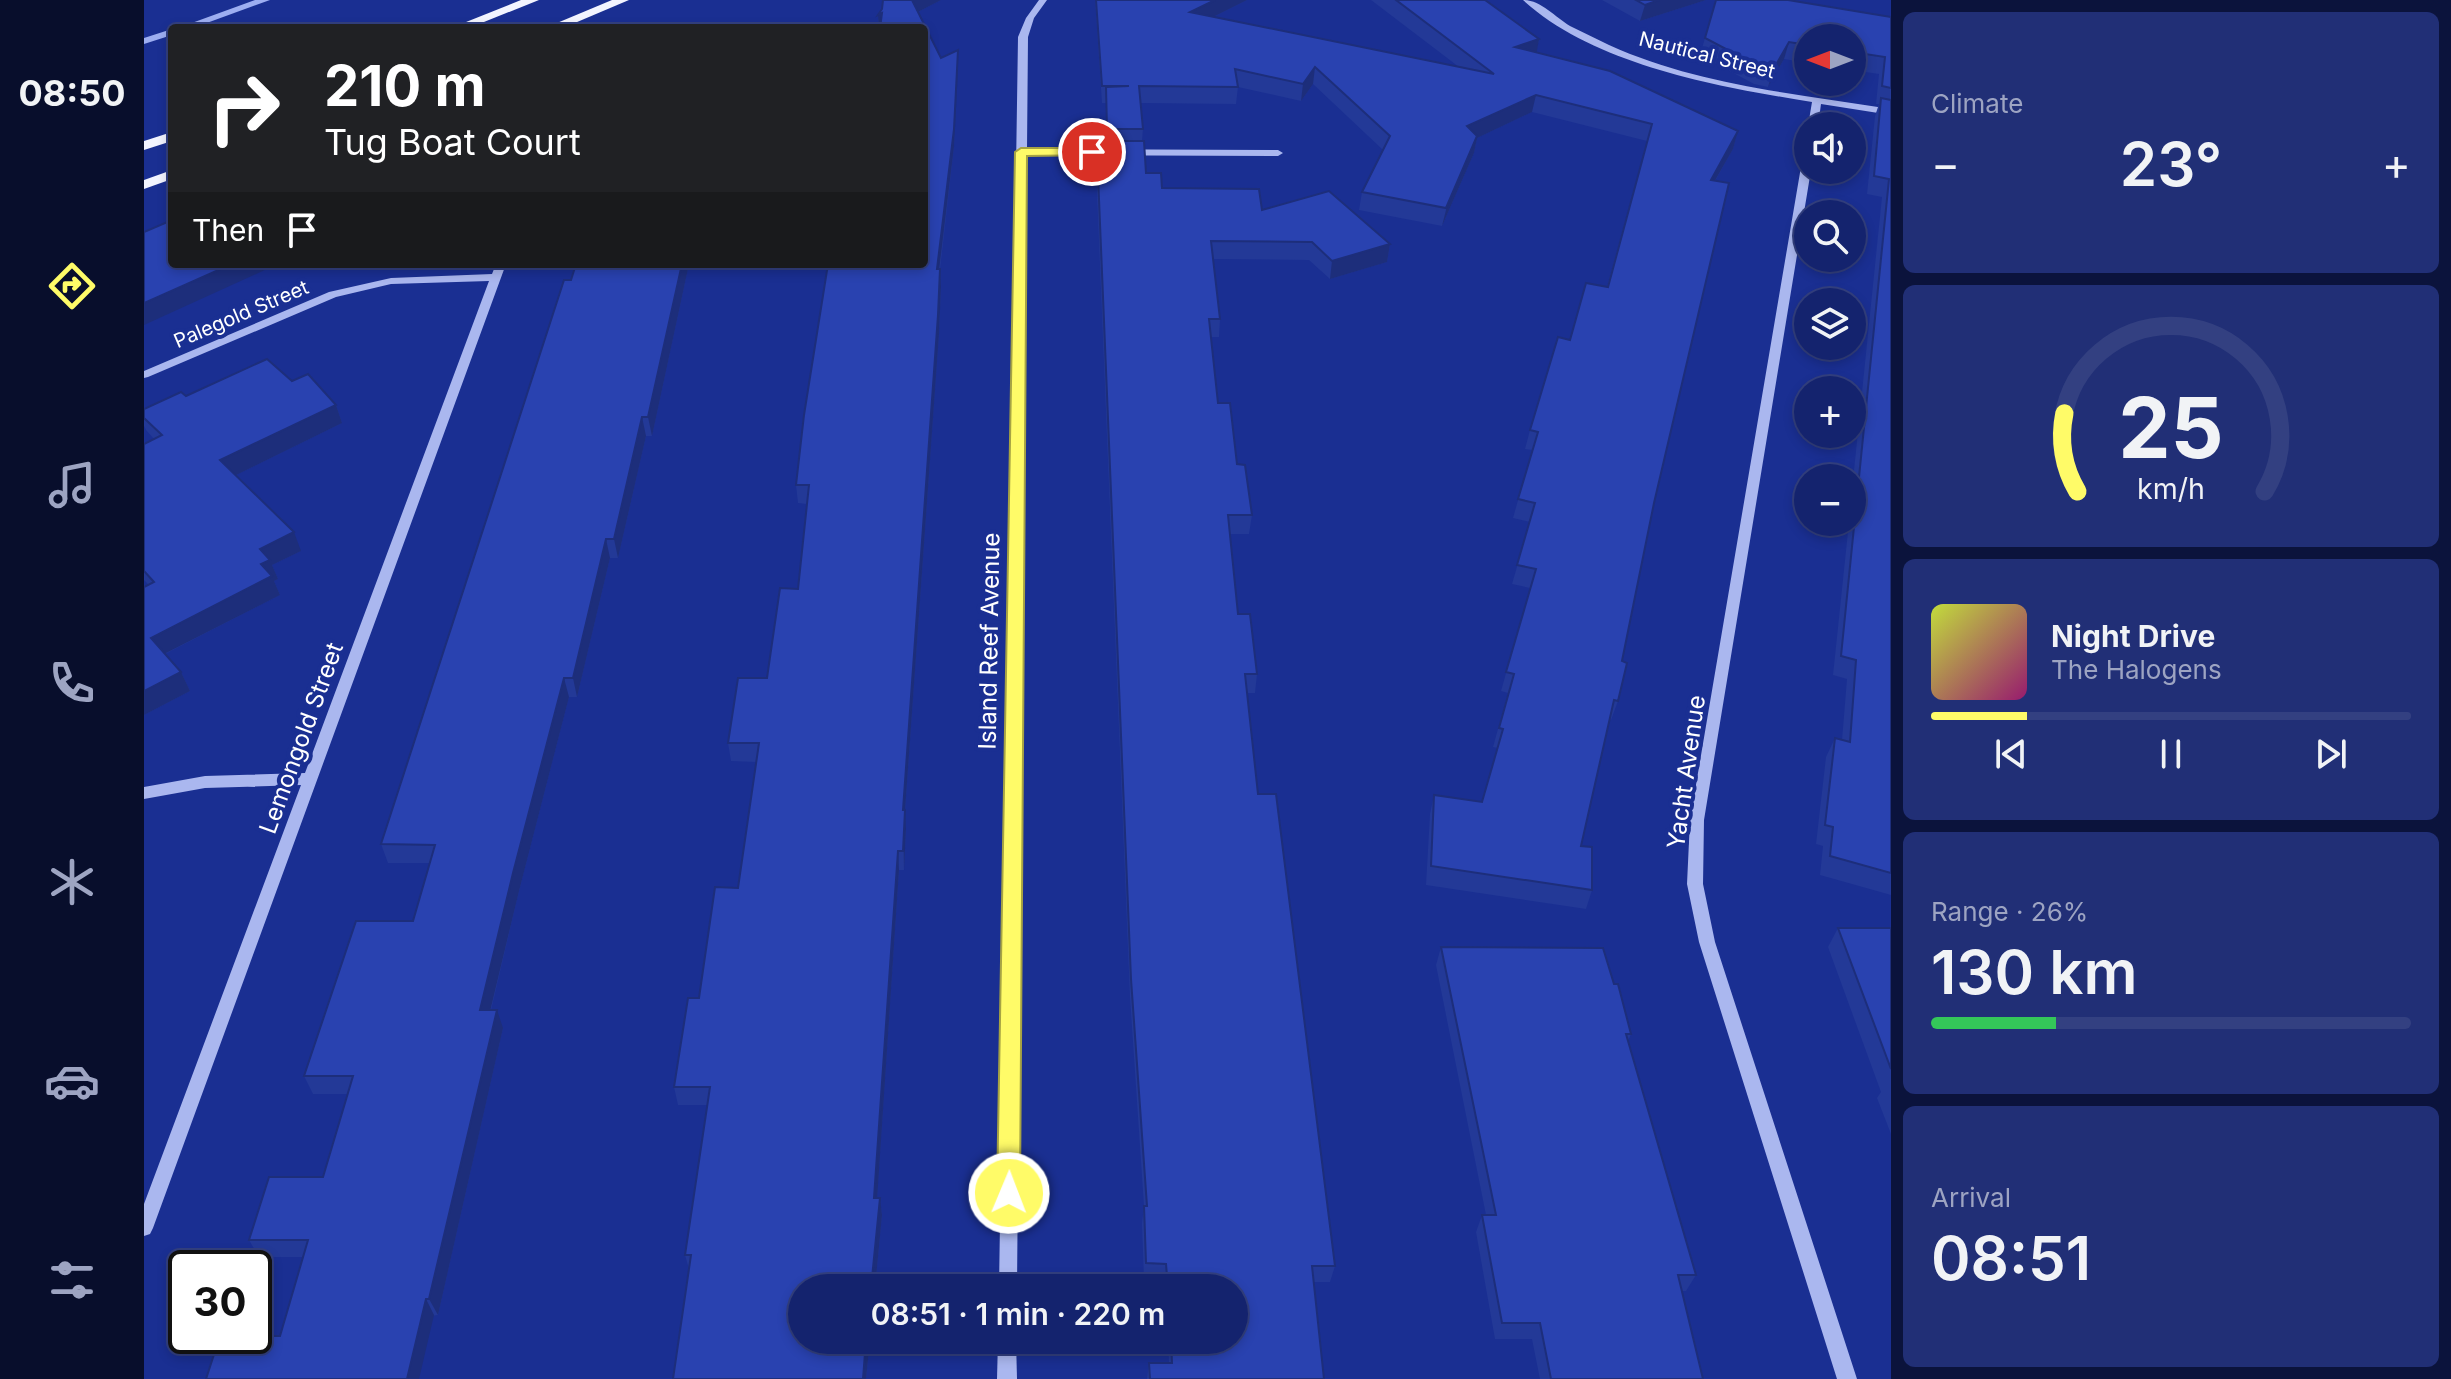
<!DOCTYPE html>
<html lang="en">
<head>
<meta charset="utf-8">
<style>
	body { margin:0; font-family:Inter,sans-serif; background:#212f76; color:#f1f3f6; height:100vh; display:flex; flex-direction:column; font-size:30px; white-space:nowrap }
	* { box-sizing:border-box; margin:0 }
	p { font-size:26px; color:#9da4c2 }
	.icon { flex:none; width:44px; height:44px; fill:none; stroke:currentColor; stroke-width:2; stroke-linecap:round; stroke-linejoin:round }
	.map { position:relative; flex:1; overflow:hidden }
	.panel { display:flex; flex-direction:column; gap:12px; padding:12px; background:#0b133c; width:560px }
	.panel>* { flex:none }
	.guide { position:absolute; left:24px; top:24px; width:760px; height:244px; border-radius:8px; box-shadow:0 4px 12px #0003,0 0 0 2px #334081; background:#202124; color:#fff; overflow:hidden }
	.needle { width:52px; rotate:270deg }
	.buttons { position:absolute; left:1650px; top:24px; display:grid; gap:16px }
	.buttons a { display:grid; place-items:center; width:72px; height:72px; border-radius:50%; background:#14236e; box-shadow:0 4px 12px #0003,0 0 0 2px #334081; font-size:40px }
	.speed { position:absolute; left:24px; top:1250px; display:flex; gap:16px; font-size:40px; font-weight:700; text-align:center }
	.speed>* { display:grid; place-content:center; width:104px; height:104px; border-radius:50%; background:#14236e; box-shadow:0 4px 12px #0003,0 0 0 2px #334081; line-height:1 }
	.speed .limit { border:4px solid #111; border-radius:12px; background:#fff; color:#111 }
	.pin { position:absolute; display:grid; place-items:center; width:68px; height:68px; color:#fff; margin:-34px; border:4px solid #fff; border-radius:50%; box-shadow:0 2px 8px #0007 }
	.me { position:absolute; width:88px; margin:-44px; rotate:1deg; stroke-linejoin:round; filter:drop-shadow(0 0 6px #0008) }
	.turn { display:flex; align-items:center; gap:28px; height:168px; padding:0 24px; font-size:36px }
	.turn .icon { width:104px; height:104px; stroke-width:2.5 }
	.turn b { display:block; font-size:56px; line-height:68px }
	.then { display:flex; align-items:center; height:76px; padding:0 24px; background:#0003; gap:16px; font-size:30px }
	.big { font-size:60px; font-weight:600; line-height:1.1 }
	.panel .card { flex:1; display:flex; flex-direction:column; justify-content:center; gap:12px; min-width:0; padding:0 28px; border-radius:12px; background:#212f76 }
	.panel .dial { align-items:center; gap:0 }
	.dial svg { height:208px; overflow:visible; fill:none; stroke:#334081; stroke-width:7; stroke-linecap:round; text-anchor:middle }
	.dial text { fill:#f1f3f6; stroke:none }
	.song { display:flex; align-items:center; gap:24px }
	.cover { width:96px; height:96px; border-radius:12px; background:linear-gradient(135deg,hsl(70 70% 55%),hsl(320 70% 35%)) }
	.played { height:8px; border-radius:4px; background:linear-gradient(90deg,#fffb68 20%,#334081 20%) }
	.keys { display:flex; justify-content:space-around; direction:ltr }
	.heat { display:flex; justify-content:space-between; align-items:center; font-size:44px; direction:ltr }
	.charge { height:12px; border-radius:6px; background:linear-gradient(90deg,#34c759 26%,#334081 0) }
	.trip { position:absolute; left:644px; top:1274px; width:460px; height:80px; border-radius:40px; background:#14236e; box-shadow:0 4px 12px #0003,0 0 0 2px #334081; font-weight:600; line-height:80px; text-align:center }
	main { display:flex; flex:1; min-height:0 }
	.menu { display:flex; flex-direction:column; width:144px; justify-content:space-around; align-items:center; background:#080e2c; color:#9da4c2 }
	.menu .icon { width:56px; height:56px }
	.menu .on { color:#fffb68 }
	.menu b { font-size:36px; color:#f1f3f6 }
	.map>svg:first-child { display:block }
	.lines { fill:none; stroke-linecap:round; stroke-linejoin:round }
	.stream { fill:#9daef1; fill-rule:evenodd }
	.minor { fill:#aab7ef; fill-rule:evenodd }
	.major { fill:#f2f4ff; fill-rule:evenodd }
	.wall { fill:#233997 }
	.shaded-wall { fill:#1d2e7b }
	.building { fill:#2942b0; stroke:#1d2e7b; stroke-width:2 }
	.route { fill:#fffb68; stroke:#a6a344; stroke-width:2 }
	.labels { text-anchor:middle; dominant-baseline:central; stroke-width:8; stroke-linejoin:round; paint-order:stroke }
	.far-street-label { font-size:20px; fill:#fff; stroke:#1a2f92 }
	.street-label { font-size:24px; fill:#fff; stroke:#1a2f92 }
</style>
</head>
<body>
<main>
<nav class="menu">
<b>08:50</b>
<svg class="icon on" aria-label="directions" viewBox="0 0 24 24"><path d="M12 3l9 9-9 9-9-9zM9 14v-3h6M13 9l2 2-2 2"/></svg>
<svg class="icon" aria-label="music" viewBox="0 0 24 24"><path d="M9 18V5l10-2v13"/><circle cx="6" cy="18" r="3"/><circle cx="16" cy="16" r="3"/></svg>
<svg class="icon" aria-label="phone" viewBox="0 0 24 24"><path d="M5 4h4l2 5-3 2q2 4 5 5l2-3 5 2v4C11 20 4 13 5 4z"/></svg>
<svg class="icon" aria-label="climate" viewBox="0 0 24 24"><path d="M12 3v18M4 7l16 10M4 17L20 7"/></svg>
<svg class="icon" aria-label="car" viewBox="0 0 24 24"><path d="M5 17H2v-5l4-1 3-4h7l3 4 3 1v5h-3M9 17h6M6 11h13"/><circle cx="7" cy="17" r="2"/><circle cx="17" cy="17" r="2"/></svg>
<svg class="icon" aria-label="filters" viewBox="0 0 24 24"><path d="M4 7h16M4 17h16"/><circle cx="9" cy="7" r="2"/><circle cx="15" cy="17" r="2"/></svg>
</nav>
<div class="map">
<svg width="1747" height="1379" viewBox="0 0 1747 1379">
	<rect width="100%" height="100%" fill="#1a2f92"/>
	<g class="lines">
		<g class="stream">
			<path d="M111,0h15l-77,28h-15z"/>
			<path d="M28,29v6l-28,9v-6z"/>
		</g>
		<g class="minor">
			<path d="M895,0h8l-13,18 -6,19 -1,112 251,1 5,3 -5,3 -251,-1 -10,1133h-18l19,-1251 8,-19z"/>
			<path d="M1379,0c18,0 32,17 47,26 13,6 26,13 39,19 88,40 188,49 282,64v6l-70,-11 -3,22h-10l4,-24c-93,-15 -218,-37 -289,-102z"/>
			<path d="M1664,152v18h3l-107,650 -1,64 12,58 142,437h-20l-138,-437 -12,-58 3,-64 113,-665z"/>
			<path d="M352,264h10l-353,964 -3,6 -6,2v-32l157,-419 -96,3 -61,11v-12l61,-11 100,-3 184,-492 -98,3 -55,13 -188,80 -4,1v-7l185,-79 62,-14 101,-4z"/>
			<path d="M854,1340h18l1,39h-20z"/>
		</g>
		<g class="major">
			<path d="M377,0h18l-70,28h-18z"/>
			<path d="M468,0h17l-66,28h-18z"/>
			<path d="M28,132v9l-28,9v-9z"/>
			<path d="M28,170v9l-28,10v-9z"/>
		</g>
	</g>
	<g class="wall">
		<path d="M739,0h58l-23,12 23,46 17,-8v17l-4,80 -14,122 1,18 -2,47 -34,477 1,18 -2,41h-5l-22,328h3l2,17 -7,73h-73v52h68l-4,39h-193l16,-110 -4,-14 22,-150h-29l-4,-18 14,-89h11l16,-111 23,1 18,-126 -25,-1 -3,-18 10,-65h29l13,-90 18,1 9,-85 -9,-1 -2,-18 8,-70 24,-151h96v-236h-45l-1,-13 4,-6z"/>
		<path d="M951,0h152l-34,17 246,50 -88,-67h114l54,39 -3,13 202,79 -5,18 -18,32 -61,322 -32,158 -4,40 -7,19 -1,-1 -29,127 11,44 -6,19 -160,-24 4,-71 4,-19 48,7 16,-54 -5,-1 15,-54 -7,-2 29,-103 -18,-4 18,-62 -17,-4 19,-68 -7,-1 5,-19 40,-90 37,-53 40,-146 -115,-29 -55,26 -3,15 -32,73 -83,-16 3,-18 21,-42 -70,-66 -12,17 -63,-14 -2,17 -95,-1 2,26 -1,12 4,32 16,15 100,22 128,34 -3,18 -57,17 -21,-19 -96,-1 7,60 -1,18h-8l7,66 34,112 -3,19h-19l8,80 19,60 -2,19h-8l11,101 77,472 -5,16h-17l11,97h-177l2,-16h20l-1,-23h66v-52h-69l-1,-8h-20l-2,-57 2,-17 -14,-209 -33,-805 1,-17h9l-1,-72h-4z"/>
		<path d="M1458,0h104l-66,21z"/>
		<path d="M1572,0l175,17v878l-71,-20 3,-29 -7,-2 10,-87 9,-19 7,2 5,-61 -14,-4 16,-153h3v-32l30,-293 -15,-3 8,-78 4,-12h-3l3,-30 -27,-4v-32h-44v25l-24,-4 -16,28 -14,-3 -54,-29z"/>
		<path d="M432,264h113l-37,172h-6l-28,122h-8l-33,139h-8l-50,194 -28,119 12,18 -65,287 -158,21 23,-79h-44l-10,-17 74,-63 25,-83h-35l-9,-18 109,-155 17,-58h-42l-7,-19z"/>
		<path d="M148,381l44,24 6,18 -106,52 65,76 -29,14 6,14 -4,2 6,14 -115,59 16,18 9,19 -46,24v-128l5,-2 -5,-5v-136l10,-5 -8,-9 -2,-4v-17l42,-13z"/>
		<path d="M1694,928h53v206l-14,-36 4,-6 -53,-145z"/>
		<path d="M1297,947l173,37 17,50 -3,7 68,234 -10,16h-4l21,88h-163l-8,-40h-37l-19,-107 6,-17h4l-50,-250z"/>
	</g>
	<g class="shaded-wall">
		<path d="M768,0h29l-29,15z"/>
		<path d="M1071,0h32l-58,29 1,-17z"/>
		<path d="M1515,0h47l-66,21 5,-16z"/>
		<path d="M738,13l1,15h-4l-1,-13z"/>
		<path d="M1395,39l-3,17 -21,-9z"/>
		<path d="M1645,42l-5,17 -16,28 5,-17z"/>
		<path d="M814,50v17l-4,80 -17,140v-18z"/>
		<path d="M1171,67l-2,17 -12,17 2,-17z"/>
		<path d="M1392,95l-4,17 -55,26 -3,15 -32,73 25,-100z"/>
		<path d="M1594,131l-5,18 -28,49 6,-18z"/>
		<path d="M1246,244l-3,18 -57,17 2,-18z"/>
		<path d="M88,264h46l-134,61v-22z"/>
		<path d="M538,264h7l-37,172 -4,-19z"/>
		<path d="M796,269l1,18 -2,47 -34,477 1,18 -2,41 -1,-60z"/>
		<path d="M192,405l6,18 -114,56 -8,-19z"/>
		<path d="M498,417l4,19 -28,122 -4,-19z"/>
		<path d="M150,532l7,19 -29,14 6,14 -4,2 6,14 -120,61 -9,-18 110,-74 -1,-15z"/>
		<path d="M462,539l4,19 -33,139 -4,-19z"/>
		<path d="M37,672l9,19 -46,24v-24z"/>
		<path d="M420,678l5,19 -50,194 -33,137 -6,-18 33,-137z"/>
		<path d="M754,851l1,19 -23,345 -2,-17z"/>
		<path d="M353,1010l6,18 -65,287 -9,-16z"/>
		<path d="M736,1198l2,17 -7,73h-4z"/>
		<path d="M282,1299l8,16 -15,64h-12z"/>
		<path d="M722,1340h4l-4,39h-3z"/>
	</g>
	<g class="building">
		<path d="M739,0h29l29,58 17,-8 -4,79 -17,140h3l-2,46 -35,495h2l-2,41h-5l-24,347h6l-9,90h-69v52h64l-3,39h-190l18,-124h-6l25,-168h-36l14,-89h11l16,-111 23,1 21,-145h-31l10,-65h29l13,-90 18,1 11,-104h-13l8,-70 24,-151h96v-236h-44l2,-15 -4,2 4,-6z"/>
		<path d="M952,0h119l-25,12 304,62 -98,-74h89l54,39 -24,8 95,24 128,60 -27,49 18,3 -75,320 -32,158 5,2 -9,38 -4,-1 -33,146 11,1v43l-161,-24 3,-71 48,7 21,-73 -4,-1 15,-54 -8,-2 30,-103 -19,-4 18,-62 -17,-4 20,-67 -8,-2 28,-93 12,3 16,-57 22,4 44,-163 -116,-29 -69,31 10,10 -31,72 -84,-16 28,-56 -75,-69 -12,17 -68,-15 3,18 -99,-1 4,43h-36l-1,-42 23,-1h-27z"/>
		<path d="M1492,0h23l-14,5z"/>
		<path d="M1572,0h72l103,17v71l-9,-2 3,-29 -33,-5v-14h-44v7l-19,-3 -16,28 -13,-3 -55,-29z"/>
		<path d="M560,25l1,3h-20z"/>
		<path d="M1737,98l10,2v773l-61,-17 3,-29 -8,-2 10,-87 15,4 6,-82 -15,-4 48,-477 -15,-3z"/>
		<path d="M964,141h36l2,32h15l1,15 97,1 3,21 67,-19 61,53 -58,17 -20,-19 -101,-1 9,78h-11l9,84h12l7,61 8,1 7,50h-24l10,99h12l7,60h-12l13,120h18l59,472h-23l12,113h-174l-1,-16h23l-1,-23h63v-52h-66l-2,-24 -20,-1 -2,-57h3l-16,-227 -33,-804h10z"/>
		<path d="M28,220v44h60l-88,39v-71z"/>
		<path d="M432,264h106l-34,153h-6l-28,122h-8l-33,139h-9l-51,195 -33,137h17l-68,289h-3l-19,80h-201l14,-43h60l28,-96h-59l20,-63h54l30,-101h-49l52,-155h57l22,-76 -54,-1 183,-564h7z"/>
		<path d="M123,359l25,22 16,-7 28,31 -116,55 74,72 -34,17 10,11 -9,4 11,12 -121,62 30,34 -37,19v-104l10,-5 -10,-11v-127l18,-9 -18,-17v-9l37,-17 5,4z"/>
		<path d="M1694,928h53v141z"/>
		<path d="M1297,947l162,1 11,36h4l13,50h-5l70,241h-18l25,104h-152l-11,-56h-38l-20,-108h14z"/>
	</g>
	<path class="route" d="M948,148l6,4 -2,3 -69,1 -7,1037 -3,8 -8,3 -8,-3 -4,-8 18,-1041 6,-4z"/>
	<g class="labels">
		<g class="far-street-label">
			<text transform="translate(1563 55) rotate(14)">Nautical Street</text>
			<text transform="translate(97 314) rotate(-23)">Palegold Street</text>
		</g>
		<g class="street-label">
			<text transform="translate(845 641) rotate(-89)">Island Reef Avenue</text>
			<text transform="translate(157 738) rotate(-70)">Lemongold Street</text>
			<text transform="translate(1542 772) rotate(-82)">Yacht Avenue</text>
		</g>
	</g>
</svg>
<div class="buttons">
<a><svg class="needle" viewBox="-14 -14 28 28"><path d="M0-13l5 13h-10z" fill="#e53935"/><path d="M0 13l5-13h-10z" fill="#9da4c2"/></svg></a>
<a><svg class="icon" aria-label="sound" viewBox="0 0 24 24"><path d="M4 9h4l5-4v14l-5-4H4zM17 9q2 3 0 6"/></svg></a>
<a><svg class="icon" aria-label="search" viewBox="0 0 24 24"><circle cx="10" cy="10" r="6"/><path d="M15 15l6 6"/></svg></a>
<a><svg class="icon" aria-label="layers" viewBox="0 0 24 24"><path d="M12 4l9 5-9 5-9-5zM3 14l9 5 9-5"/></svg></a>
<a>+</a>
<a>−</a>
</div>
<div class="speed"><div class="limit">30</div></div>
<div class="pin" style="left:948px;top:152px;background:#d93025"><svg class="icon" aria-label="arrive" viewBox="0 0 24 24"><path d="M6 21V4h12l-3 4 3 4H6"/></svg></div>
<svg class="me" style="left:865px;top:1193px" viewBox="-20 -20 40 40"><circle r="17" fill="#fffb68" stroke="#fff" stroke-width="3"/><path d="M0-11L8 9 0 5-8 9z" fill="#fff"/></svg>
<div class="trip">08:51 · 1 min · 220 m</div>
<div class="guide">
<div class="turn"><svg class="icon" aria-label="right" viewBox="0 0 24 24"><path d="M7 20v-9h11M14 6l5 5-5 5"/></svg><div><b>210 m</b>Tug Boat Court</div></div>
<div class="then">Then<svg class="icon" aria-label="arrive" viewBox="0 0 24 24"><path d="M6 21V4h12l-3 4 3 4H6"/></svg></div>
</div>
</div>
<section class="panel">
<div class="card"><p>Climate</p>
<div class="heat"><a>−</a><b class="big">23°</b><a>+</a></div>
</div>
<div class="card dial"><svg viewBox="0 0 100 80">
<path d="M14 69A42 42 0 1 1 86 69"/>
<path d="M14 69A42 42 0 0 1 9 39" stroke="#fffb68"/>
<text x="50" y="56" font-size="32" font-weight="700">25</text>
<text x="50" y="72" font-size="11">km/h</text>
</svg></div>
<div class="card">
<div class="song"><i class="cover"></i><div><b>Night Drive</b><p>The Halogens</p></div></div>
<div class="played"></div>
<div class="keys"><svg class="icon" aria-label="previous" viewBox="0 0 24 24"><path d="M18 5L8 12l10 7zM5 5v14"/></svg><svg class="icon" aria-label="pause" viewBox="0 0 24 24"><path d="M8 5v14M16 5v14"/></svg><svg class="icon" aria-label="next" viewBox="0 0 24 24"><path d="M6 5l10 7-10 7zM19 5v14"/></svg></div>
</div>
<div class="card"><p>Range · 26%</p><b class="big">130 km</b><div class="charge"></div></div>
<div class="card"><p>Arrival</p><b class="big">08:51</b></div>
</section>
</main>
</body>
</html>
